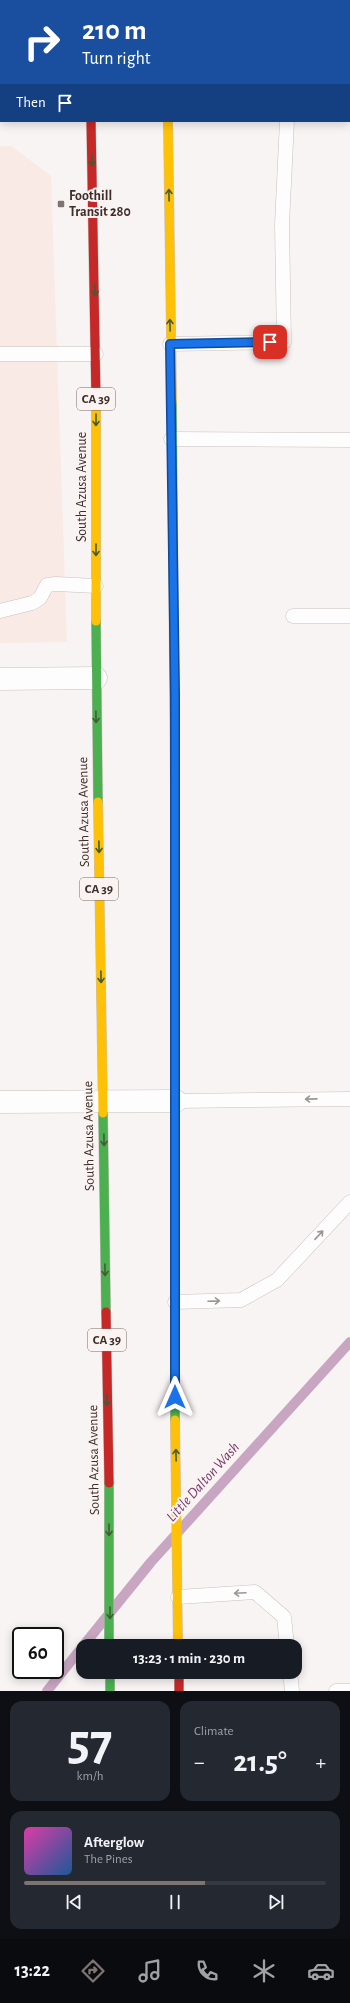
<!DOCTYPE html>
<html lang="en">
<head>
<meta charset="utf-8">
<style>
	body { margin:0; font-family:"Alegreya Sans",sans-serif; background:#242831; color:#f1f3f6; height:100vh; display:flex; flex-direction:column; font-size:15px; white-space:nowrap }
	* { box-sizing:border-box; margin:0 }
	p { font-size:13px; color:#9ea1a6 }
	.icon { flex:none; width:22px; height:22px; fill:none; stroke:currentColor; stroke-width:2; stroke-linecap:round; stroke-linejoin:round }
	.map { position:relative; height:1691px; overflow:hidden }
	.sheet { display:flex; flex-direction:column; gap:10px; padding:10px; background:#0d0f14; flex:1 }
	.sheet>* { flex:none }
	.guide { position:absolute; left:0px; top:0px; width:350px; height:122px; box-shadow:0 2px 10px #0003; background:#1a4fa0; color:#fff; overflow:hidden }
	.speed { position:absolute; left:12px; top:1627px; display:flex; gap:8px; font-size:20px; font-weight:700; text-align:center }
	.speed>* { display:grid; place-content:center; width:52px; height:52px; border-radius:50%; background:#171b24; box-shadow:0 2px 10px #0003; line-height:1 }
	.speed .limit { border:2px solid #111; border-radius:6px; background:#fff; color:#111 }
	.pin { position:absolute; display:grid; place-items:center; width:34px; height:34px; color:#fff; margin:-17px; border-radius:8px; box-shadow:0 2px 6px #0006 }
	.me { position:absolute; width:44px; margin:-22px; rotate:0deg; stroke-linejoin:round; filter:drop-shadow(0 0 3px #0008) }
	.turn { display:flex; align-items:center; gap:14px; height:84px; padding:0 16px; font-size:18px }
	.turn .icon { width:52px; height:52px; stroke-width:2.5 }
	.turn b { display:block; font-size:28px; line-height:34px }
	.then { display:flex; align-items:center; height:38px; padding:0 16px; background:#0003; gap:8px; font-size:15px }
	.big { font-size:30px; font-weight:700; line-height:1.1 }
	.sheet .card { flex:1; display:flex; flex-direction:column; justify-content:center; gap:6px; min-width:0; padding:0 14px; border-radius:12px; background:#242831 }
	.sheet .dial { align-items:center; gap:0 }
	.dial b { font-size:52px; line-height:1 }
	.song { display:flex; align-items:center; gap:12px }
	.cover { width:48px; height:48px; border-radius:6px; background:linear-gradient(135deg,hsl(320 70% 55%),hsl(210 70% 35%)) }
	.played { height:4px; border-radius:2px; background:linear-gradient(90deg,#7e7471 60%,#363941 60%) }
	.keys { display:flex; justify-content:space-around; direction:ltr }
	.heat { display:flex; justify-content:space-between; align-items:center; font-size:22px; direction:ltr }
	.sheet .tiles { flex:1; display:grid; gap:10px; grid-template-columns:1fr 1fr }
	.card:last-child { grid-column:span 2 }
	.trip { position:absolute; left:76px; top:1639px; width:226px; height:40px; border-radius:12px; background:#171b24; box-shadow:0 2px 10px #0003; font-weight:700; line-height:40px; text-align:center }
	.menu { display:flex; height:64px; justify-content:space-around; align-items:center; background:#090b0e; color:#9ea1a6 }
	.menu .icon { width:28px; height:28px }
	.menu .active { color:#7e7471 }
	.menu b { font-size:18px; color:#f1f3f6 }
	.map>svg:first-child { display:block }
	.built { fill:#faeae5 }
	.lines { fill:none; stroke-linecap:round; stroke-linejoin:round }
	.stream { stroke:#c8a6c1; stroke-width:10 }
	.lane-casing { stroke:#c9c1be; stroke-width:15 }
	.street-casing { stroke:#c9c1be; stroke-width:23 }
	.fast-casing { stroke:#c9c1be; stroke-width:10 }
	.slow-casing { stroke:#c9c1be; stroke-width:10 }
	.jam-casing { stroke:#c9c1be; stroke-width:10 }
	.lane { stroke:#fefdfd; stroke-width:14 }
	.street { stroke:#fefdfd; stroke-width:22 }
	.fast { stroke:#4caf50; stroke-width:9 }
	.slow { stroke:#ffc107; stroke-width:9 }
	.jam { stroke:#c62828; stroke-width:9 }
	.oneway { stroke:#425c38 }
	.oneway2 { stroke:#9d9694 }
	.route-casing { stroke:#114b97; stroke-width:10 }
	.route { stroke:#1a73e8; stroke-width:7 }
	.poi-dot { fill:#7e7471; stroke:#faf3f1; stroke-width:1.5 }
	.labels { text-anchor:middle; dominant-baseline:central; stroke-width:4; stroke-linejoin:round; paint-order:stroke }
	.shield { fill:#faf3f1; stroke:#756a66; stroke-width:1 }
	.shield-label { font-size:13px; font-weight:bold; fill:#3c2f2b }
	.poi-label { font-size:14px; font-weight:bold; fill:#3c2f2b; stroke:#faf3f1; text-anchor:start }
	.street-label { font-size:14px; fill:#3c2f2b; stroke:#faf3f1 }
	.water-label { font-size:15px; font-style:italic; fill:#74386b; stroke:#faf3f1 }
</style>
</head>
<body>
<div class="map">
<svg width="350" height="1691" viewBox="0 0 350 1691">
	<rect width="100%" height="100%" fill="#f8f4f3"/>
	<g class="built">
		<path d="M0,0h54l-53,1 -1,43z"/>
		<path d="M0,146h11l40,30 16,466 -67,1z"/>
	</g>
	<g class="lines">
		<g class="stream">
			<path d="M83,1646l68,-84 199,-220"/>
			<path d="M47,1691l36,-45"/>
		</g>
		<defs>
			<g id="lane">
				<path d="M170,344l114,-2 -2,-118 5,-103"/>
				<path d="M0,354h96"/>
				<path d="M171,439l179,1"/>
				<path d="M0,611l32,-8 8,-5 7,-13 9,-1 40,2"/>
				<path d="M293,616h57"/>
				<path d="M176,1101l174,-2"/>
				<path d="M175,1302l66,-2 36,-20 73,-78"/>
				<path d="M178,1597l77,-5 29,25 3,29"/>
				<path d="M290,1672l2,19"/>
				<path d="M336,1691h14"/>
			</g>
			<g id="street">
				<path d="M0,679l96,-1"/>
				<path d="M0,1102l176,-1"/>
			</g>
			<g id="fast">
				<path d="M88,0v1"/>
				<path d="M164,0v1"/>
				<path d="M349,107h1"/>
				<path d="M0,114h1"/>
				<path d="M172,402l3,384"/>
				<path d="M96,621l2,181"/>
				<path d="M175,1000v420"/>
				<path d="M103,1113l3,199"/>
				<path d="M109,1483v163"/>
				<path d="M110,1672v19"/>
			</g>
			<g id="slow">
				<path d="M168,121l4,281"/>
				<path d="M96,400v221"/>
				<path d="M175,786v214"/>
				<path d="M98,802l5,311"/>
				<path d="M175,1420l3,226"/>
			</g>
			<g id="jam">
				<path d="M91,121l5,279"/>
				<path d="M106,1312l3,171"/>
				<path d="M179,1672v19"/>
			</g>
		</defs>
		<use href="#lane" class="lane-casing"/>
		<use href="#street" class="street-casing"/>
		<use href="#fast" class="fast-casing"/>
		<use href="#slow" class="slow-casing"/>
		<use href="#jam" class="jam-casing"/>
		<use href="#lane" class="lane"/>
		<use href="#street" class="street"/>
		<use href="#fast" class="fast"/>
		<use href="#slow" class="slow"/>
		<use href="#jam" class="jam"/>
	</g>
	<defs><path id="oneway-shaft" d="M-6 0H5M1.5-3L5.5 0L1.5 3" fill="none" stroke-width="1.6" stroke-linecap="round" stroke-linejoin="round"/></defs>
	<g class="oneway">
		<use href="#oneway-shaft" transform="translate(92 160) rotate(89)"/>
		<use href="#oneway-shaft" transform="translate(169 195) rotate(-91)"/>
		<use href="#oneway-shaft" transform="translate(95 290) rotate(89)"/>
		<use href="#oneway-shaft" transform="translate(170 325) rotate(-91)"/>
		<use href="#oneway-shaft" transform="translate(96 420) rotate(90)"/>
		<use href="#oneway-shaft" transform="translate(96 550) rotate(90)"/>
		<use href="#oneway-shaft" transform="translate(96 717) rotate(89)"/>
		<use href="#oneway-shaft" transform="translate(99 847) rotate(89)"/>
		<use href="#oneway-shaft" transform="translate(101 977) rotate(89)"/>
		<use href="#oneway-shaft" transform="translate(104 1140) rotate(89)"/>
		<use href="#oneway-shaft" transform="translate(105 1270) rotate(89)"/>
		<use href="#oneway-shaft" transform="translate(107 1400) rotate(89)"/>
		<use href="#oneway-shaft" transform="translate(176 1455) rotate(-91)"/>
		<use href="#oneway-shaft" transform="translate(109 1530) rotate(89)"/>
		<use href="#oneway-shaft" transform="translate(110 1613) rotate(90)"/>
	</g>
	<g class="oneway2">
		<use href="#oneway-shaft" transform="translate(311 1099) rotate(179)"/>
		<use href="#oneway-shaft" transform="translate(319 1235) rotate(-47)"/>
		<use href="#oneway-shaft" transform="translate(214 1301) rotate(-2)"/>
		<use href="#oneway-shaft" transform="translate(240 1593) rotate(177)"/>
	</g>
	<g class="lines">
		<defs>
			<path id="route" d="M175,1397v-703l-5,-350 100,-2"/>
		</defs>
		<use href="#route" class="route-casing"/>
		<use href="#route" class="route"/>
	</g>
	<rect class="poi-dot" x="57" y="200" width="8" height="8" rx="2"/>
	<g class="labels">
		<g class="shield">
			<rect x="77" y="388" width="38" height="22" rx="3"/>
			<rect x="80" y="878" width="38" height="22" rx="3"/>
			<rect x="88" y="1329" width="38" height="22" rx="3"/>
		</g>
		<g class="shield-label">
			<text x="96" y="399">CA 39</text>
			<text x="99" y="889">CA 39</text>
			<text x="107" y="1340">CA 39</text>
		</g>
		<g class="poi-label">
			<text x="69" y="196">Foothill<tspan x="69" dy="16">Transit 280</tspan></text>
		</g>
		<g class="street-label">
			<text transform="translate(82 487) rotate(-90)">South Azusa Avenue</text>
			<text transform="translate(84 812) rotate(-91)">South Azusa Avenue</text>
			<text transform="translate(89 1136) rotate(-91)">South Azusa Avenue</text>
			<text transform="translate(94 1460) rotate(-91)">South Azusa Avenue</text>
		</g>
		<g class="water-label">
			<text transform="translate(203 1482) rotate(-48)">Little Dalton Wash</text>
		</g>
	</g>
</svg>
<div class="speed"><div class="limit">60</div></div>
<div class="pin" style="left:270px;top:342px;background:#d93025"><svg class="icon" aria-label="arrive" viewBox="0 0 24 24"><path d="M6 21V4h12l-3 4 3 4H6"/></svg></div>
<svg class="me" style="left:175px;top:1397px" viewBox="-20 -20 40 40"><path d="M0-17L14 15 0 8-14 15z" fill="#1a73e8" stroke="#fff" stroke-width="4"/></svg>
<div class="trip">13:23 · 1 min · 230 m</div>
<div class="guide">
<div class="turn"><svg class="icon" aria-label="right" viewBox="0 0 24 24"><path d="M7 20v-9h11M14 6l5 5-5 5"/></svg><div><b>210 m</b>Turn right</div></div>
<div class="then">Then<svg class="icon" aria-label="arrive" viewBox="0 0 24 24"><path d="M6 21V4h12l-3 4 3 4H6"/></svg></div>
</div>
</div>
<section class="sheet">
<div class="tiles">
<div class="card dial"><b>57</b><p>km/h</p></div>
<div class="card"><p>Climate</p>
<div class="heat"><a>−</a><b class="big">21.5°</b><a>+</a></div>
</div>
<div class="card">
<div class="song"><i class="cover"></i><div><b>Afterglow</b><p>The Pines</p></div></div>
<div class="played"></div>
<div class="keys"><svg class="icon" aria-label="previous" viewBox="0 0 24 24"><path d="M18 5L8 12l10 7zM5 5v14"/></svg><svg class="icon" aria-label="pause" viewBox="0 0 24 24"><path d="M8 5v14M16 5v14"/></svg><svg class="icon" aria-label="next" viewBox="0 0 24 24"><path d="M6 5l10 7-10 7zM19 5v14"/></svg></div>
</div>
</div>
</section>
<nav class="menu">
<b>13:22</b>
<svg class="icon active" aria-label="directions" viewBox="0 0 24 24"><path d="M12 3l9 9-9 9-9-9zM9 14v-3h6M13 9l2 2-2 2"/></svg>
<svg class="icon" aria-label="music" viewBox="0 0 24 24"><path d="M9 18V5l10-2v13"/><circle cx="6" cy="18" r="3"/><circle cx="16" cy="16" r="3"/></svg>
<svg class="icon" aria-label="phone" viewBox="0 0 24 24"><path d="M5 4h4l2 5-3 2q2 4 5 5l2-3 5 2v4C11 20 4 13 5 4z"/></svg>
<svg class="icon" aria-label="climate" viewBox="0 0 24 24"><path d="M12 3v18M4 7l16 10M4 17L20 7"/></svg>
<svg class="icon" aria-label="car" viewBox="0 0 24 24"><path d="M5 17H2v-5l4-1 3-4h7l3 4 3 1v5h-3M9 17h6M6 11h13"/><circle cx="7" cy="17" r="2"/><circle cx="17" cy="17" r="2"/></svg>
</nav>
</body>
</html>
